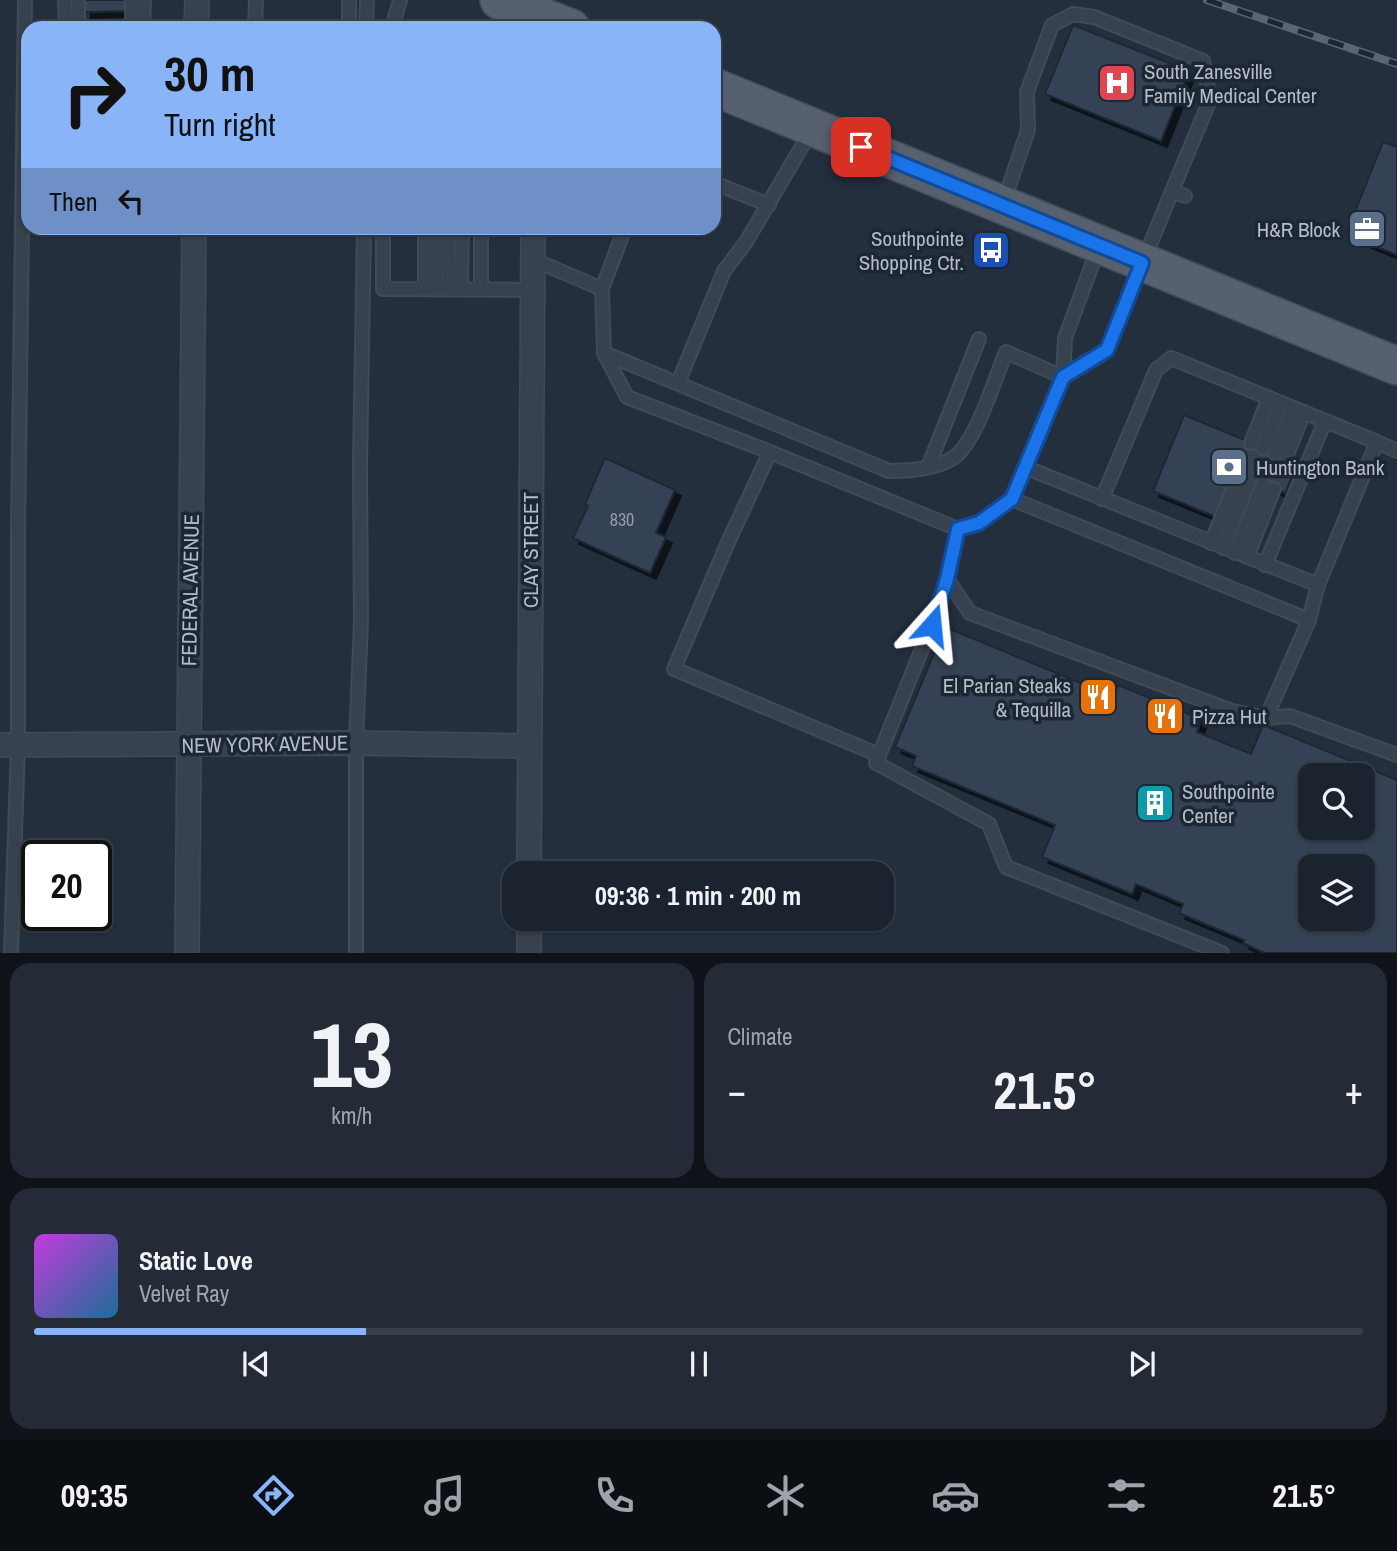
<!DOCTYPE html>
<html lang="en">
<head>
<meta charset="utf-8">
<style>
	body { margin:0; font-family:"Archivo Narrow",sans-serif; background:#242b36; color:#f1f3f6; height:100vh; display:flex; flex-direction:column; font-size:26px; white-space:nowrap }
	* { box-sizing:border-box; margin:0 }
	p { font-size:23px; color:#a0a4aa }
	.icon { flex:none; width:38px; height:38px; fill:none; stroke:currentColor; stroke-width:2; stroke-linecap:round; stroke-linejoin:round }
	.map { position:relative; height:953px; overflow:hidden }
	.panel { display:flex; flex-direction:column; gap:10px; padding:10px; background:#0f1319; flex:1 }
	.panel>* { flex:none }
	.guide { position:absolute; left:21px; top:21px; width:700px; height:214px; border-radius:21px; box-shadow:0 2px 5px #0004,0 0 0 2px #39404a; background:#8ab4f8; color:#111; overflow:hidden }
	.controls { position:absolute; left:1298px; top:763px; display:grid; gap:14px }
	.controls a { display:grid; place-items:center; width:77px; height:77px; border-radius:14px; background:#1b232e; box-shadow:0 2px 5px #0004,0 0 0 2px #39404a; font-size:35px }
	.speed { position:absolute; left:21px; top:840px; display:flex; gap:14px; font-size:35px; font-weight:700; text-align:center }
	.speed>* { display:grid; place-content:center; width:91px; height:91px; border-radius:50%; background:#1b232e; box-shadow:0 2px 5px #0004,0 0 0 2px #39404a; line-height:1 }
	.speed .limit { border:4px solid #111; border-radius:10px; background:#fff; color:#111 }
	.pin { position:absolute; display:grid; place-items:center; width:60px; height:60px; color:#fff; margin:-30px; border-radius:14px; box-shadow:0 4px 10px #0006 }
	.me { position:absolute; width:77px; margin:-38px; rotate:18deg; stroke-linejoin:round; filter:drop-shadow(0 0 5px #0008) }
	.turn { display:flex; align-items:center; gap:24px; height:147px; padding:0 28px; font-size:32px }
	.turn .icon { width:91px; height:91px; stroke-width:2.5 }
	.turn b { display:block; font-size:49px; line-height:60px }
	.then { display:flex; align-items:center; height:66px; padding:0 28px; background:#0003; gap:14px; font-size:26px }
	.big { font-size:52px; font-weight:800; line-height:1.1 }
	.panel .widget { flex:1; display:flex; flex-direction:column; justify-content:center; gap:10px; min-width:0; padding:0 24px; border-radius:21px; background:#242b36 }
	.panel .dial { align-items:center; gap:0 }
	.dial b { font-size:91px; line-height:1 }
	.song { display:flex; align-items:center; gap:21px }
	.cover { width:84px; height:84px; border-radius:10px; background:linear-gradient(135deg,hsl(290 70% 55%),hsl(200 70% 35%)) }
	.played { height:7px; border-radius:4px; background:linear-gradient(90deg,#8ab4f8 25%,#39404a 25%) }
	.keys { display:flex; justify-content:space-around; direction:ltr }
	.heat { display:flex; justify-content:space-between; align-items:center; font-size:38px; direction:ltr }
	.panel .tiles { flex:1; display:grid; gap:10px; grid-template-columns:1fr 1fr }
	.widget:last-child { grid-column:span 2 }
	.trip { position:absolute; left:502px; top:861px; width:392px; height:70px; border-radius:21px; background:#1b232e; box-shadow:0 2px 5px #0004,0 0 0 2px #39404a; font-weight:800; line-height:70px; text-align:center }
	.tabs { display:flex; height:112px; justify-content:space-around; align-items:center; background:#0b0e12; color:#a0a4aa }
	.tabs .icon { width:49px; height:49px }
	.tabs .selected { color:#8ab4f8 }
	.tabs b { font-size:32px; color:#f1f3f6 }
	.map>svg:first-child { display:block }
	.building { fill:#364354; stroke:#1f2835; stroke-width:2; fill-rule:evenodd; filter:url(#shadow) }
	.lines { fill:none; stroke-linecap:round; stroke-linejoin:round }
	.lane-casing { stroke:#414a57; stroke-width:16 }
	.street-casing { stroke:#414a57; stroke-width:26 }
	.primary-casing { stroke:#414a57; stroke-width:40 }
	.lane { stroke:#38414e; stroke-width:12 }
	.street { stroke:#38414e; stroke-width:23 }
	.primary { stroke:#56606e; stroke-width:37 }
	.rail-casing { stroke:#5a6575; stroke-width:8 }
	.rail { stroke:#1d2633; stroke-width:5; stroke-dasharray:16; stroke-linecap:butt }
	.route-casing { stroke:#114b97; stroke-width:18 }
	.route { stroke:#1a73e8; stroke-width:12 }
	.labels { text-anchor:middle; dominant-baseline:central; stroke-width:7; stroke-linejoin:round; paint-order:stroke }
	.number-label { font-size:18px; fill:#929caa }
	.poi-label { font-size:21px; fill:#b4bcc9; stroke:#1d2633; text-anchor:start }
	.street-label { font-size:21px; fill:#b4bcc9; stroke:#1d2633 }
</style>
</head>
<body>
<div class="map">
<svg width="1397" height="953" viewBox="0 0 1397 953">
	<defs>
		<filter id="shadow"><feDropShadow dx="6" dy="6" stdDeviation="0" flood-color="#0009"/></filter>
	</defs>
	<rect width="100%" height="100%" fill="#242f3e"/>
	<g class="building">
		<path d="M85,0h43v11l-43,1z"/>
		<path d="M1073,25l116,46 -28,70 -116,-47z"/>
		<path d="M1383,142l14,5v108l-51,-21z"/>
		<path d="M1184,415l114,47 -13,31 -51,-21 -18,45 -63,-26z"/>
		<path d="M605,458l70,32 -19,43 10,4 -16,36 -77,-35 15,-32 -3,-2z"/>
		<path d="M945,627l169,70 4,-12 83,34 -4,13 54,22 12,-29 134,55v173h-132l-22,-10 1,-3 -65,-27 4,-9 -47,-20 -4,10 -90,-37 13,-32 -143,-59 4,-10 -21,-9zM1311,775h52v53h-52zM1311,866h52v53h-52z"/>
	</g>
	<g class="lines">
		<defs>
			<g id="lane">
				<path d="M65,0l1,28"/>
				<path d="M78,0v28"/>
				<path d="M132,28v-28"/>
				<path d="M143,28l1,-28"/>
				<path d="M255,28l1,-28"/>
				<path d="M349,28v-28"/>
				<path d="M366,28l1,-28"/>
				<path d="M392,28l8,-28"/>
				<path d="M714,183l55,22"/>
				<path d="M1004,201l24,-71 -1,-38 25,-67 21,-11 21,3 109,44 7,39 -38,91"/>
				<path d="M383,228v61l149,1"/>
				<path d="M1099,246l-34,92 -2,39 44,-27 65,-159 13,5"/>
				<path d="M532,259l70,30 2,64 23,44 143,55 188,77 22,-6 32,-24 51,-122 -57,-25c-11,26 -30,91 -53,106 -17,11 -44,13 -64,13l-285,-118"/>
				<path d="M425,288v-60"/>
				<path d="M436,289l1,-61"/>
				<path d="M449,289v-61"/>
				<path d="M461,289l1,-61"/>
				<path d="M481,289v-61"/>
				<path d="M602,289l23,-61"/>
				<path d="M678,383l46,-112 22,-29 65,-111"/>
				<path d="M1251,443l18,-45"/>
				<path d="M1263,448l18,-45"/>
				<path d="M770,452l-41,88 -55,129 205,86"/>
				<path d="M1275,453l18,-45"/>
				<path d="M1286,457l18,-45"/>
				<path d="M928,467l51,-128"/>
				<path d="M1027,468l291,117"/>
				<path d="M1012,499l297,121"/>
				<path d="M1102,499l54,-129 15,-12 206,84"/>
				<path d="M958,529l-11,50 23,34 262,98 34,7 24,-2 107,39"/>
				<path d="M1211,543l28,-69"/>
				<path d="M1223,548l27,-69"/>
				<path d="M1235,553l28,-69"/>
				<path d="M1247,557l27,-68"/>
				<path d="M1265,565l60,-144"/>
				<path d="M947,579l-15,45 -56,139 113,61 17,43 216,86"/>
				<path d="M1266,718l43,-98 9,-35 59,-143 20,9"/>
				<path d="M11,953l7,-208v-214l7,-531"/>
				<path d="M356,953v-210l5,-120 -1,-158 4,-237"/>
			</g>
			<g id="street">
				<path d="M196,28l1,-28"/>
				<path d="M0,745l356,-2 173,3"/>
				<path d="M529,873l4,-645"/>
				<path d="M187,953l7,-725"/>
				<path d="M529,953v-34"/>
			</g>
			<g id="primary">
				<path d="M499,0l72,28"/>
				<path d="M714,87l683,279"/>
			</g>
		</defs>
		<use href="#lane" class="lane-casing"/>
		<use href="#street" class="street-casing"/>
		<use href="#primary" class="primary-casing"/>
		<use href="#lane" class="lane"/>
		<use href="#street" class="street"/>
		<use href="#primary" class="primary"/>
		<defs>
			<path id="rail" d="M1207,0l190,64"/>
		</defs>
		<use href="#rail" class="rail-casing"/>
		<use href="#rail" class="rail"/>
	</g>
	<g class="lines">
		<defs>
			<path id="route" d="M861,147l281,116 -35,87 -44,27 -51,122 -33,24 -21,6 -11,50 -15,46"/>
		</defs>
		<use href="#route" class="route-casing"/>
		<use href="#route" class="route"/>
	</g>
	<defs>
		<symbol id="hospital-square" viewBox="-11 -11 22 22"><rect x="-9" y="-9" width="18" height="18" rx="4" fill="#e0444e" stroke="#1d2633"/><path d="M-5-5h3v3.5h4V-5h3V5h-3V1.5h-4V5h-3Z" fill="#fff"/></symbol>
		<symbol id="office-square" viewBox="-11 -11 22 22"><rect x="-9" y="-9" width="18" height="18" rx="4" fill="#5c6f8a" stroke="#1d2633"/><path d="M-6-3h4V-5.5h4V-3h4V5H-6ZM-1-4.5V-3h2v-1.5ZM-6 0V1H6V0Z" fill="#fff"/></symbol>
		<symbol id="bus-square" viewBox="-11 -11 22 22"><rect x="-9" y="-9" width="18" height="18" rx="4" fill="#1a4fb4" stroke="#1d2633"/><path d="M-5-6H5V4H4V6H2V4H-2V6H-4V4H-5ZM-3.5-4V0h7V-4ZM-3.5 1.2v1.5H-2V1.2ZM2 1.2v1.5H3.5V1.2Z" fill="#fff"/></symbol>
		<symbol id="bank-square" viewBox="-11 -11 22 22"><rect x="-9" y="-9" width="18" height="18" rx="4" fill="#5c6f8a" stroke="#1d2633"/><path d="M-6-4H6V4H-6ZM0-2.3a2.3 2.3 0 1 0 0 4.6a2.3 2.3 0 1 0 0-4.6Z" fill="#fff"/></symbol>
		<symbol id="restaurant-square" viewBox="-11 -11 22 22"><rect x="-9" y="-9" width="18" height="18" rx="4" fill="#e8710a" stroke="#1d2633"/><path d="M-5-6h1v4h1v-4h1v4h1v-4h1v5L-1.5 .5V6h-2V.5L-5-1ZM5-6V6H3V1.5H1.5Q1.5-4 5-6Z" fill="#fff"/></symbol>
		<symbol id="building-square" viewBox="-11 -11 22 22"><rect x="-9" y="-9" width="18" height="18" rx="4" fill="#0f9aa8" stroke="#1d2633"/><path d="M-4-6H4V6H1V3H-1V6H-4ZM-2.5-4.3h1.7v1.8h-1.7ZM.8-4.3h1.7v1.8H.8ZM-2.5-1h1.7V.8h-1.7ZM.8-1h1.7V.8H.8Z" fill="#fff"/></symbol>
	</defs>
	<g fill-rule="evenodd">
		<use href="#hospital-square" x="1095" y="61" width="44" height="44"/>
		<use href="#office-square" x="1345" y="207" width="44" height="44"/>
		<use href="#bus-square" x="969" y="228" width="44" height="44"/>
		<use href="#bank-square" x="1207" y="445" width="44" height="44"/>
		<use href="#restaurant-square" x="1076" y="675" width="44" height="44"/>
		<use href="#restaurant-square" x="1143" y="694" width="44" height="44"/>
		<use href="#building-square" x="1133" y="781" width="44" height="44"/>
	</g>
	<g class="labels">
		<g class="number-label">
			<text x="622" y="519">830</text>
		</g>
		<g class="poi-label">
			<text x="1144" y="71">South Zanesville<tspan x="1144" dy="24">Family Medical Center</tspan></text>
			<text x="1340" y="229" text-anchor="end">H&amp;R Block</text>
			<text x="964" y="238" text-anchor="end">Southpointe<tspan x="964" dy="24">Shopping Ctr.</tspan></text>
			<text x="1256" y="467">Huntington Bank</text>
			<text x="1071" y="685" text-anchor="end">El Parian Steaks<tspan x="1071" dy="24">&amp; Tequilla</tspan></text>
			<text x="1192" y="716">Pizza Hut</text>
			<text x="1182" y="791">Southpointe<tspan x="1182" dy="24">Center</tspan></text>
		</g>
		<g class="street-label">
			<text transform="translate(530 550) rotate(-90)">CLAY STREET</text>
			<text transform="translate(190 590) rotate(-89)">FEDERAL AVENUE</text>
			<text transform="translate(265 744) rotate(-1)">NEW YORK AVENUE</text>
		</g>
	</g>
</svg>
<div class="controls">
<a><svg class="icon" aria-label="search" viewBox="0 0 24 24"><circle cx="10" cy="10" r="6"/><path d="M15 15l6 6"/></svg></a>
<a><svg class="icon" aria-label="layers" viewBox="0 0 24 24"><path d="M12 4l9 5-9 5-9-5zM3 14l9 5 9-5"/></svg></a>
</div>
<div class="speed"><div class="limit">20</div></div>
<div class="pin" style="left:861px;top:147px;background:#d93025"><svg class="icon" aria-label="arrive" viewBox="0 0 24 24"><path d="M6 21V4h12l-3 4 3 4H6"/></svg></div>
<svg class="me" style="left:932px;top:625px" viewBox="-20 -20 40 40"><path d="M0-17L14 15 0 8-14 15z" fill="#1a73e8" stroke="#fff" stroke-width="4"/></svg>
<div class="trip">09:36 · 1 min · 200 m</div>
<div class="guide">
<div class="turn"><svg class="icon" aria-label="right" viewBox="0 0 24 24"><path d="M7 20v-9h11M14 6l5 5-5 5"/></svg><div><b>30 m</b>Turn right</div></div>
<div class="then">Then<svg class="icon" aria-label="left" viewBox="0 0 24 24"><path d="M17 20v-9H6M10 6l-5 5 5 5"/></svg></div>
</div>
</div>
<section class="panel">
<div class="tiles">
<div class="widget dial"><b>13</b><p>km/h</p></div>
<div class="widget"><p>Climate</p>
<div class="heat"><a>−</a><b class="big">21.5°</b><a>+</a></div>
</div>
<div class="widget">
<div class="song"><i class="cover"></i><div><b>Static Love</b><p>Velvet Ray</p></div></div>
<div class="played"></div>
<div class="keys"><svg class="icon" aria-label="previous" viewBox="0 0 24 24"><path d="M18 5L8 12l10 7zM5 5v14"/></svg><svg class="icon" aria-label="pause" viewBox="0 0 24 24"><path d="M8 5v14M16 5v14"/></svg><svg class="icon" aria-label="next" viewBox="0 0 24 24"><path d="M6 5l10 7-10 7zM19 5v14"/></svg></div>
</div>
</div>
</section>
<nav class="tabs">
<b>09:35</b>
<svg class="icon selected" aria-label="directions" viewBox="0 0 24 24"><path d="M12 3l9 9-9 9-9-9zM9 14v-3h6M13 9l2 2-2 2"/></svg>
<svg class="icon" aria-label="music" viewBox="0 0 24 24"><path d="M9 18V5l10-2v13"/><circle cx="6" cy="18" r="3"/><circle cx="16" cy="16" r="3"/></svg>
<svg class="icon" aria-label="phone" viewBox="0 0 24 24"><path d="M5 4h4l2 5-3 2q2 4 5 5l2-3 5 2v4C11 20 4 13 5 4z"/></svg>
<svg class="icon" aria-label="climate" viewBox="0 0 24 24"><path d="M12 3v18M4 7l16 10M4 17L20 7"/></svg>
<svg class="icon" aria-label="car" viewBox="0 0 24 24"><path d="M5 17H2v-5l4-1 3-4h7l3 4 3 1v5h-3M9 17h6M6 11h13"/><circle cx="7" cy="17" r="2"/><circle cx="17" cy="17" r="2"/></svg>
<svg class="icon" aria-label="filters" viewBox="0 0 24 24"><path d="M4 7h16M4 17h16"/><circle cx="9" cy="7" r="2"/><circle cx="15" cy="17" r="2"/></svg>
<b>21.5°</b>
</nav>
</body>
</html>
